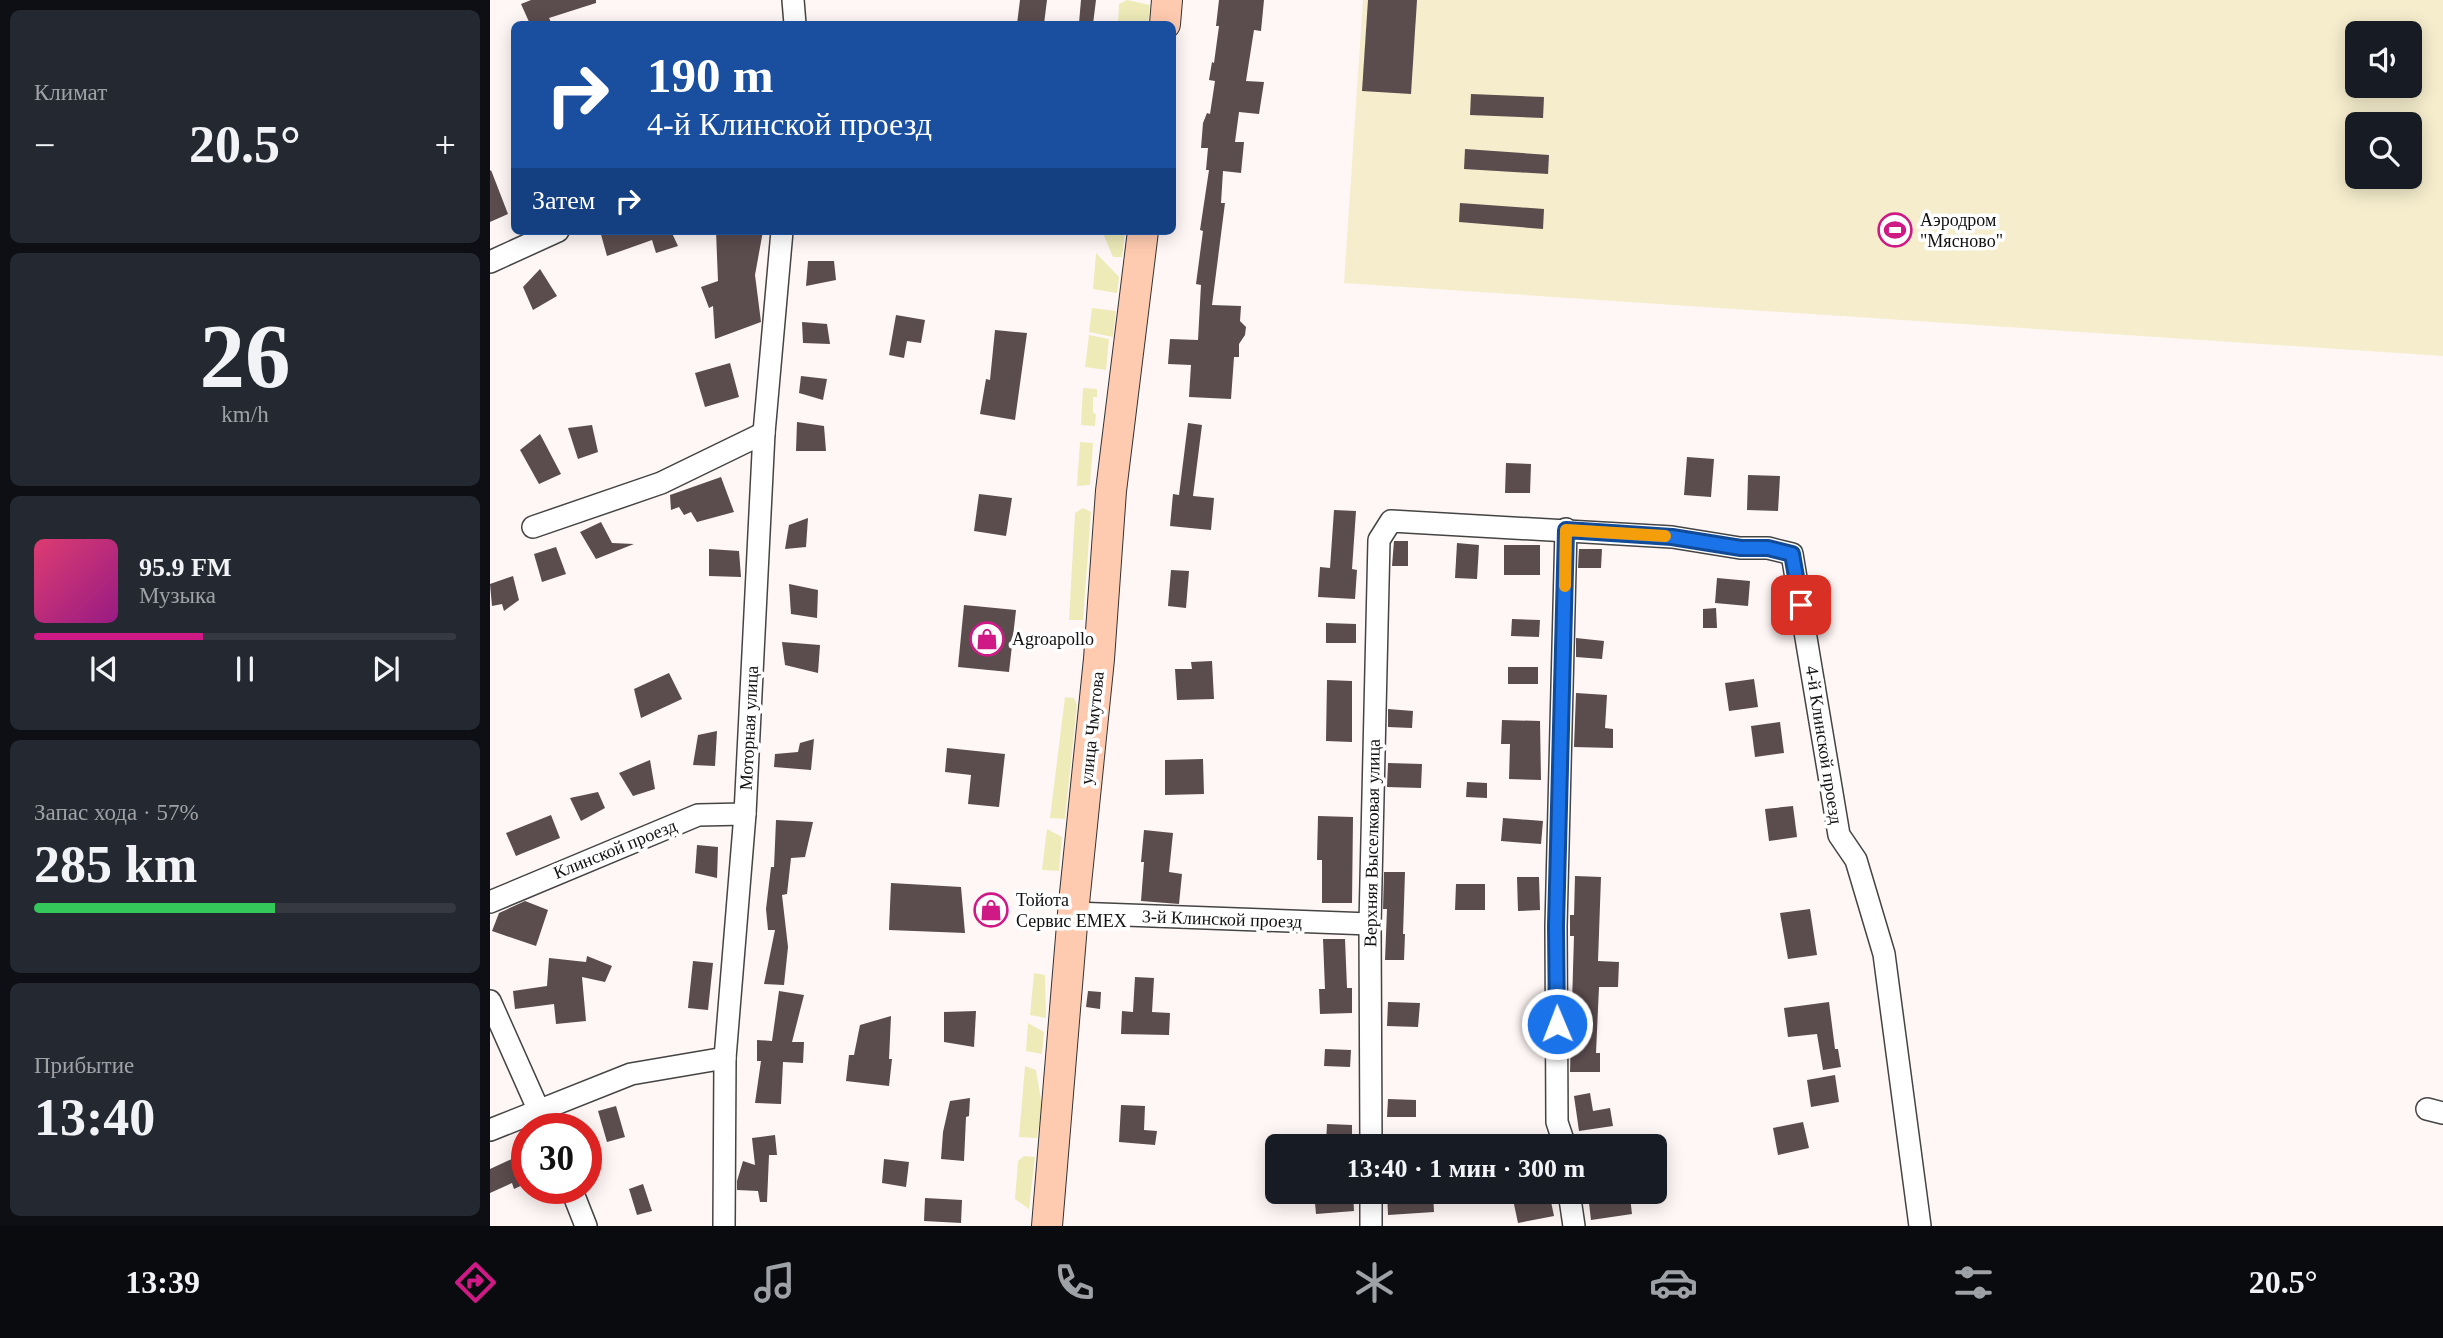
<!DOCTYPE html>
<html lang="ru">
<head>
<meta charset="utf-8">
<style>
	body { margin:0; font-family:Georgia,serif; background:#242831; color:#f1f3f6; height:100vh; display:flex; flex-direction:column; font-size:26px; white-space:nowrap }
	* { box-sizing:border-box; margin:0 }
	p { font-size:23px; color:#9ea1a6 }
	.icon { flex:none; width:38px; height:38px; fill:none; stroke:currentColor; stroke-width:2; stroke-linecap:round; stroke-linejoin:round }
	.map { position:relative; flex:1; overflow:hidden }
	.side { display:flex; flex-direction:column; gap:10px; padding:10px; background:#0d0f14; width:490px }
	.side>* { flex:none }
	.banner { position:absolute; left:21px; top:21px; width:665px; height:214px; border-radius:10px; box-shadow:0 4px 18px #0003; background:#1a4fa0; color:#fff; overflow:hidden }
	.tools { position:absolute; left:1855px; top:21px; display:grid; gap:14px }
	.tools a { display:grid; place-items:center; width:77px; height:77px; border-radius:10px; background:#171b24; box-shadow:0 4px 18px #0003; font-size:35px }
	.speed { position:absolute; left:21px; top:1113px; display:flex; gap:14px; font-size:35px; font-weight:700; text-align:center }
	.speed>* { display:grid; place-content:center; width:91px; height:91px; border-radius:50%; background:#171b24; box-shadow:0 4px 18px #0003; line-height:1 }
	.speed .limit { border:10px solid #d22; background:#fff; color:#111 }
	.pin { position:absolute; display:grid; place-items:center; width:60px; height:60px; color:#fff; margin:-30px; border-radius:14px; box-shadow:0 4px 10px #0006 }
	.me { position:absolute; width:77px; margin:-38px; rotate:359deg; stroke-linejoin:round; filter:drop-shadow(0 0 5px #0008) }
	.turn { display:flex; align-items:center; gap:24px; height:147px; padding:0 21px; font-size:32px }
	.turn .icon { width:91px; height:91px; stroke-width:2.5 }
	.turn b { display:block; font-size:49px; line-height:60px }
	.then { display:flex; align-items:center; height:66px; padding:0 21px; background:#0003; gap:14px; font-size:26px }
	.big { font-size:52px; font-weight:600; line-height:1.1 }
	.side .card { flex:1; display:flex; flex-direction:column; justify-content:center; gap:10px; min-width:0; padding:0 24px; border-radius:10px; background:#242831 }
	.side .dial { align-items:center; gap:0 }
	.dial b { font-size:91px; line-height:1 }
	.song { display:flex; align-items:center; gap:21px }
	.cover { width:84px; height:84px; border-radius:10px; background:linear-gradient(135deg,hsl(340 70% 55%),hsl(310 70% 35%)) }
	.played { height:7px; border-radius:4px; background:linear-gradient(90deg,#cf1a85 40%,#363941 40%) }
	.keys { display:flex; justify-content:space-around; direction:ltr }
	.heat { display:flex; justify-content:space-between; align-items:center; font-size:38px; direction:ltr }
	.charge { height:10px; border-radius:5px; background:linear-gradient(90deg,#34c759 57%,#363941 0) }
	.trip { position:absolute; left:775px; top:1134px; width:402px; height:70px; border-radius:10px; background:#171b24; box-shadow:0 4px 18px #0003; font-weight:600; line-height:70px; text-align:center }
	.menu { display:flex; height:112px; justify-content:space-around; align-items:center; background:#090b0e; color:#9ea1a6 }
	.menu .icon { width:49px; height:49px }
	.menu .selected { color:#cf1a85 }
	.menu b { font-size:32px; color:#f1f3f6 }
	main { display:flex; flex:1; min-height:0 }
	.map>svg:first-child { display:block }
	.green { fill:#eeebb9 }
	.pitch { fill:#f5edcc; fill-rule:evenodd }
	.building { fill:#5b4c4e }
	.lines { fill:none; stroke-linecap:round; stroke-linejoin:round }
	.minor-casing { stroke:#444; stroke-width:24 }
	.secondary-casing { stroke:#333; stroke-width:32 }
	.minor { stroke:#fff; stroke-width:21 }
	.secondary { stroke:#ffcbb0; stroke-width:30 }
	.route-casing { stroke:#114b97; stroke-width:18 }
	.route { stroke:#1a73e8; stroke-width:12 }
	.slow { stroke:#f59e0b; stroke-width:12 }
	.labels { text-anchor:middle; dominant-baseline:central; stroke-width:7; stroke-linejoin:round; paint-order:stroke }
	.poi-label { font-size:18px; fill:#111; stroke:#fff; text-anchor:start }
	.street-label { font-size:18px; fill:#111; stroke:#fff }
</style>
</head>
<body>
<main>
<section class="side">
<div class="card"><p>Климат</p>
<div class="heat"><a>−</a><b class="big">20.5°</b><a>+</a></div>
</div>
<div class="card dial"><b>26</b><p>km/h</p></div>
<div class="card">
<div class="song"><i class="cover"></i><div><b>95.9 FM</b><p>Музыка</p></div></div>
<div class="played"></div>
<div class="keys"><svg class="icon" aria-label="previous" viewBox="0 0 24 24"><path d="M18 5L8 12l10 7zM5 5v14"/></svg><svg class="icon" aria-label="pause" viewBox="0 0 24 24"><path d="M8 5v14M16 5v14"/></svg><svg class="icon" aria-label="next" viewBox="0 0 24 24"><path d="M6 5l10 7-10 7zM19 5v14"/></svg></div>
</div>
<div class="card"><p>Запас хода · 57%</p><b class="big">285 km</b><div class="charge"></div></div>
<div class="card"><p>Прибытие</p><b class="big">13:40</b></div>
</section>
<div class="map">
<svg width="1953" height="1226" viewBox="0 0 1953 1226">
	<rect width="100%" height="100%" fill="#fff7f5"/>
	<g class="green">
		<path d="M637,0l23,5 -2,19h-30l1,-20z"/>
		<path d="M612,231h23l-3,26h-9z"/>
		<path d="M606,253l23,24 -2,16 -24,-4z"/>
		<path d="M602,308l24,3 -3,26 -24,-5z"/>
		<path d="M599,335l20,4 -3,31 -21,-3z"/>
		<path d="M593,388l14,1v8h-4v16l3,1 -1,12 -14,-1z"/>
		<path d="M590,442l13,1 -3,42 -13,1z"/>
		<path d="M593,508l8,4 -8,108h-14l6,-107z"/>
		<path d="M575,697l9,1 3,7 -12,114 -15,-1z"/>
		<path d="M557,829l15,8 -3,34 -17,-1z"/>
		<path d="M544,973l11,2 1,43 -16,-3z"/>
		<path d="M538,1023l16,9 -2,22 -16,-3z"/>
		<path d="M535,1066l11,4 6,36 -5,32 -18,-1z"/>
		<path d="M534,1156l11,1 -6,52 -14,-10 3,-38z"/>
	</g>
	<path class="pitch" d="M873,0h1080v356l-1099,-73zM1867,33h53v53h-53zM1867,124h53v53h-53z"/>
	<g class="building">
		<path d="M41,0h65v3l-47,15 3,6h-22l-9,-20z"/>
		<path d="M530,0h27l-3,24h-27z"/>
		<path d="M591,0h15l-3,24 -14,-1z"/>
		<path d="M729,0h45l-3,31 -7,-1 -8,51 18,1 -5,32 -20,-2 -4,30h9l-3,31 -18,-2 -2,32h4l-13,102 29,1 -1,15 6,6 -1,8 -6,9v13h-5l-3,42 -42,-2 2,-32 -23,-1 2,-25 28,1 3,-55 -5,-1 7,-53 -3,-1 9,-60h-3l2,-22h-7l2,-25 4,-10 3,1 5,-33 -6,-1 3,-18 2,1 5,-37h-3z"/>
		<path d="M878,0h49l-6,94 -49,-3z"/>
		<path d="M981,94l73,3 -1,21 -73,-3z"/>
		<path d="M975,149l84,6 -1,19 -84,-5z"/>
		<path d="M1,170l17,44 -18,8v-51z"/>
		<path d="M970,203l84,6 -1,20 -84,-7z"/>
		<path d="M110,231h71l7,15 -22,7 -4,-13 -45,16z"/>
		<path d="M226,231h47l-8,44 6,47 -46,17 -2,-33 -4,2 -8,-21 17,-6z"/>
		<path d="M318,261h26l2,19 -30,6z"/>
		<path d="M50,269l17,27 -24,14 -10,-23z"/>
		<path d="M406,315l29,5 -4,23 -14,-2 -3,17 -15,-3z"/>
		<path d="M312,322l25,2 3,20 -27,-1z"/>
		<path d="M505,330l32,3 -12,87 -35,-6 6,-35 4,1z"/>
		<path d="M240,363l9,34 -34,10 -10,-34z"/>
		<path d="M311,376l26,3 -4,21 -24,-7z"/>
		<path d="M307,422l27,4 2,25h-30z"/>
		<path d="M698,423l14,2 -9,71 21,2 -3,32 -41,-4 3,-32 6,1z"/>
		<path d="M102,425l6,27 -20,7 -10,-31z"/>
		<path d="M50,434l21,40 -22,10 -19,-34z"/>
		<path d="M1197,457l27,2 -3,38 -27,-2z"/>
		<path d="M1016,463l25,1 -1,29h-25z"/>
		<path d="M1258,475l32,1 -2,35 -31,-1z"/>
		<path d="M231,477l13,35 -37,10 -6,-10 -7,3 -5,-8 -8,3 -1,-15z"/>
		<path d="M489,494l33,4 -6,38 -32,-5z"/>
		<path d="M844,510l22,1 -4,58 5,1 -2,29 -37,-2 2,-30 10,1z"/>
		<path d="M318,518l-2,29 -21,2 4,-24z"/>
		<path d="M111,522l11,21 22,1 -38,15 -16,-27z"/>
		<path d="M904,541h14v25h-16z"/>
		<path d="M967,543l22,2 -2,34 -22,-1z"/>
		<rect x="1014" y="545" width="36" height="30"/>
		<path d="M66,547l10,27 -24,8 -8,-28z"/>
		<path d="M219,549l30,2 2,26 -32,-1z"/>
		<path d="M1089,549h23l-1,19h-23z"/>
		<path d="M681,570l18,1 -3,37 -18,-2z"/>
		<path d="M23,576l6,24 -15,11 -2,-7 -10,2 -2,-22z"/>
		<path d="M1227,578l33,3 -2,25 -33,-3z"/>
		<path d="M299,584l29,6 -1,28 -26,-4z"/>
		<path d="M474,605l52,5 -7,62 -51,-5z"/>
		<path d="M1226,608l1,20h-14v-19z"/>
		<path d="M1022,619l28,1 -1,17 -28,-1z"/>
		<path d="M836,623l30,1v19h-30z"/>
		<path d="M1086,638l28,3 -2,18 -26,-2z"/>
		<path d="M292,642l38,3 -2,28 -33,-8z"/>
		<path d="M722,661l2,38 -37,1 -2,-31h17l-1,-7z"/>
		<rect x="1018" y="667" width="30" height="17"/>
		<path d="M179,673l13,26 -41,19 -7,-29z"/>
		<path d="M1264,679l4,28 -29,4 -4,-28z"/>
		<path d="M837,680l25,1v61l-26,-1z"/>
		<path d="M1086,693l31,2 -2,33 8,1v19l-39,-1z"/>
		<path d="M898,709l25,2 -1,17 -24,-1z"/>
		<path d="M1012,720l38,1 1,59 -32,-1 1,-35h-9z"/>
		<path d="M1290,722l4,31 -29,4 -4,-31z"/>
		<path d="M227,731l-2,35 -22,-1 5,-30z"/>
		<path d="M324,739l-3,31 -37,-3 1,-13 23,-2 2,-9z"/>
		<path d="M457,748l58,6 -6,53 -31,-3 3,-29 -26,-3z"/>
		<path d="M713,759l1,35 -39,1v-35z"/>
		<path d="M160,760l5,29 -22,7 -14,-23z"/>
		<path d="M898,763l34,1 -1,24 -34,-1z"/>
		<path d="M977,782l20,1v15l-21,-1z"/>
		<path d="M108,792l7,16 -24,13 -11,-23z"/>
		<path d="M1303,806l4,31 -28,4 -4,-32z"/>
		<path d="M61,815l9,23 -44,18 -10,-23z"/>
		<path d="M828,816l35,1 -1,86h-30v-43h-5z"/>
		<path d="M1013,818l40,3 -2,23 -40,-3z"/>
		<path d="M286,820l37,2 -8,35 -14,1 -4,36 -5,1 6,52 -4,38 -20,-1 11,-54h-7l-2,-21 5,-42h3z"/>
		<path d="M654,830l29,3 -4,39 13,2 -3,30 -38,-3 3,-39h-3z"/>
		<path d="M207,845l21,2 -1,31 -22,-5z"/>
		<path d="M894,872h21l-2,62h2l-1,26h-19l2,-51h-4z"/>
		<path d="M1085,876l26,1 -3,84 21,1 -1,25h-19l-3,66h4v19h-30l4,-136h-4v-21h4z"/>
		<path d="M1027,877h22l1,33 -22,1z"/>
		<path d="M401,883l70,4 4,46 -76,-3z"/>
		<path d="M966,884h29v26h-30z"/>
		<path d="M35,901l23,9 -12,36 -44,-15 7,-18z"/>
		<path d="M1320,909l7,46 -29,4 -8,-46z"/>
		<path d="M833,939h22l2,49h5v25l-32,1 -1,-25h6z"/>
		<path d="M97,956l25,10 -7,16 -23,-5 4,44 -30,3 -2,-20 -39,5 -2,-18 34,-5 2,-28 37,4z"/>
		<path d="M203,961l20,2 -5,47 -20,-2z"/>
		<path d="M645,977l19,1 -2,34 18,1 -1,22 -48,-1 1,-23 11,1z"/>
		<path d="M289,991l25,4 -12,47h12l-1,21 -20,-1 -2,42 -26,-1 6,-42h-4v-21l15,1z"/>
		<path d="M598,991l13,1 -1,17 -14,-2z"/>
		<path d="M898,1002l32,1 -2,24 -31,-1z"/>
		<path d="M1339,1002l6,47h3l3,18 -18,3 -6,-36 -29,3 -4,-29z"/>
		<path d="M486,1011l-2,36 -30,-5v-30z"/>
		<path d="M401,1016l-2,43h3l-3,27 -43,-5 3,-26h5l6,-30z"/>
		<path d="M835,1049l26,1 -1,17 -26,-1z"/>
		<path d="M1345,1075l4,27 -28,5 -4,-27z"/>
		<path d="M1100,1093l3,18 17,-3 3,18 -34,5 -5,-35z"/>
		<path d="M480,1098l-1,18 -3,1 -2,44 -23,-2 2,-27 7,-31z"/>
		<path d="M898,1099l28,1v17h-29z"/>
		<path d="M631,1105l24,1 -1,24 13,1 -2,14 -36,-3z"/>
		<path d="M126,1106l9,31 -18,5 -9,-31z"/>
		<path d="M1313,1122l6,26 -31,7 -5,-27z"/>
		<path d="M837,1124l25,1v19l-26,-1z"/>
		<path d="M285,1135l2,20h-8l-2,47h-7l-2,-11 -21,-1v-9l6,-20 12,4 -3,-27z"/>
		<path d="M26,1157l11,26 -13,6 -2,-6 -22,10v-24z"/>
		<path d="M394,1159l25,3 -3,25 -24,-4z"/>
		<path d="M153,1184l9,27 -15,4 -8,-26z"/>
		<path d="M824,1192h39l1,19 -38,3z"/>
		<path d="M897,1192h46l1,20 -46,3z"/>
		<path d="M1037,1192h22l5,24 -36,7 -6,-28z"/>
		<path d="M1140,1197l2,17 -41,6 -2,-17z"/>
		<path d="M435,1198l37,2 -1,23 -37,-2z"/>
	</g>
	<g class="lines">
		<defs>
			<g id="minor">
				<path d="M303,0l2,24"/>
				<path d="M0,262l68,-31"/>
				<path d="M43,527l128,-44 103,-50"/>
				<path d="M0,902l208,-87 47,-1"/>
				<path d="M583,913l297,11"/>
				<path d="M0,1001l57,128"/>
				<path d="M1937,1109l16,4"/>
				<path d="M0,1130l141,-56 94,-16"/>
				<path d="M881,1146l-1,-222 9,-384 12,-19 281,16 68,11h28l24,6 47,281 17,25 28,94 36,272"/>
				<path d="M1075,1146l-8,-24 -1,-196 10,-397"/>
				<path d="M81,1188l15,38"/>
				<path d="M881,1192v34"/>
				<path d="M1079,1192l5,34"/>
				<path d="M234,1226l1,-168 20,-244 19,-381 18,-202"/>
			</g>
			<g id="secondary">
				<path d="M675,24l2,-24"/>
				<path d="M557,1226l26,-313 26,-254 12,-168 32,-260"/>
			</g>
		</defs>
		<use href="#minor" class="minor-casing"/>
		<use href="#secondary" class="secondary-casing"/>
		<use href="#minor" class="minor"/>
		<use href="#secondary" class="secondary"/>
	</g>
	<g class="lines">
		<defs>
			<path id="route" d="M1067,1024l-1,-98 10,-396 106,7 69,11h27l24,6 9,51"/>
		</defs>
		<use href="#route" class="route-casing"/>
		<use href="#route" class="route"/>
		<path class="slow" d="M1075,586l1,-56 99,6"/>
	</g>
	<defs>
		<symbol id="stadium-ring" viewBox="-11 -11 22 22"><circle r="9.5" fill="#fff" stroke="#cf1a85" stroke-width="1.5"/><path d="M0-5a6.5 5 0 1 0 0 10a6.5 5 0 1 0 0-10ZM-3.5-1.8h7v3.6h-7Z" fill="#cf1a85"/></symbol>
		<symbol id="shop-ring" viewBox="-11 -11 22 22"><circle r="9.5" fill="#fff" stroke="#cf1a85" stroke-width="1.5"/><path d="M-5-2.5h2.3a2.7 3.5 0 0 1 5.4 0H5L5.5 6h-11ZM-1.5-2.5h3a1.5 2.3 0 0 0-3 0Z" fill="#cf1a85"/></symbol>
	</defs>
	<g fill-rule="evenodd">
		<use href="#stadium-ring" x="1386" y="211" width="38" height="38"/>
		<use href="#shop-ring" x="478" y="620" width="38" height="38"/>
		<use href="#shop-ring" x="482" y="891" width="38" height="38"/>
	</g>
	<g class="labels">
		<g class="poi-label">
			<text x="1430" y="220">Аэродром<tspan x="1430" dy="21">"Мясново"</tspan></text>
			<text x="522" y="639">Agroapollo</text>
			<text x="526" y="900">Тойота<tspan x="526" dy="21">Сервис EMEX</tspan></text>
		</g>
		<g class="street-label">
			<text transform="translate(259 728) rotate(-87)">Моторная улица</text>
			<text transform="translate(602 728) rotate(-84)">улица Чмутова</text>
			<text transform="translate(1334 745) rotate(81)">4-й Клинской проезд</text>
			<text transform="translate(882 843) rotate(-89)">Верхняя Выселковая улица</text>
			<text transform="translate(125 849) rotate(-22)">Клинской проезд</text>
			<text transform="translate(732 919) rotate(2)">3-й Клинской проезд</text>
		</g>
	</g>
</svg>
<div class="tools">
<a><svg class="icon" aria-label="sound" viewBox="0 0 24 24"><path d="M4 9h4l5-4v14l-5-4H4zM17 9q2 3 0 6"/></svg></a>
<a><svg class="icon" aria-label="search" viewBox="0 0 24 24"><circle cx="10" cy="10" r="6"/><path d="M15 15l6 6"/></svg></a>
</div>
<div class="speed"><div class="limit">30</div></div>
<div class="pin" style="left:1311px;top:605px;background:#d93025"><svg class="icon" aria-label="arrive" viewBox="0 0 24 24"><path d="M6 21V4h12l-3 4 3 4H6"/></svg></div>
<svg class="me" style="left:1067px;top:1024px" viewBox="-20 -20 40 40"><circle r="17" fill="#1a73e8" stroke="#fff" stroke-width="3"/><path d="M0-11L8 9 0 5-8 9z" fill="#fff"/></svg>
<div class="trip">13:40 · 1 мин · 300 m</div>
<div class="banner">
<div class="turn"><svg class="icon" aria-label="right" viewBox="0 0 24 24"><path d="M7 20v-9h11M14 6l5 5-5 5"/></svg><div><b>190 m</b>4-й Клинской проезд</div></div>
<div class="then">Затем<svg class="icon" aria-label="right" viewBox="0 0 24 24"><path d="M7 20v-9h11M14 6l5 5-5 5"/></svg></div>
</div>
</div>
</main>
<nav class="menu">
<b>13:39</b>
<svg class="icon selected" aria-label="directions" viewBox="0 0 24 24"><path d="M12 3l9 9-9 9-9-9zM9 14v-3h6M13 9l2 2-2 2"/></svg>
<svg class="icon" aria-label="music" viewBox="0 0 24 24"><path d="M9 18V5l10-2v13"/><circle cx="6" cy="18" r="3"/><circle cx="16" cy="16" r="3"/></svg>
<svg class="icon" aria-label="phone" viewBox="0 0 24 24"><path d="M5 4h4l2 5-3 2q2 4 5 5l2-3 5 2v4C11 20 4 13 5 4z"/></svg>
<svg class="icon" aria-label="climate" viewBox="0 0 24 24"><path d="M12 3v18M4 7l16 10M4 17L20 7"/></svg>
<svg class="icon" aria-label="car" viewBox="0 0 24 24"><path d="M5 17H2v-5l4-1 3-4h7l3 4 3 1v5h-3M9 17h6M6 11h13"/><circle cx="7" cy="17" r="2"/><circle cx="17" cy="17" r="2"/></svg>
<svg class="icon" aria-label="filters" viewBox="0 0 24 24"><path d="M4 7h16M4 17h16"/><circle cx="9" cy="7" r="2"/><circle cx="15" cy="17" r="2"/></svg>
<b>20.5°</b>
</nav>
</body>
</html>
